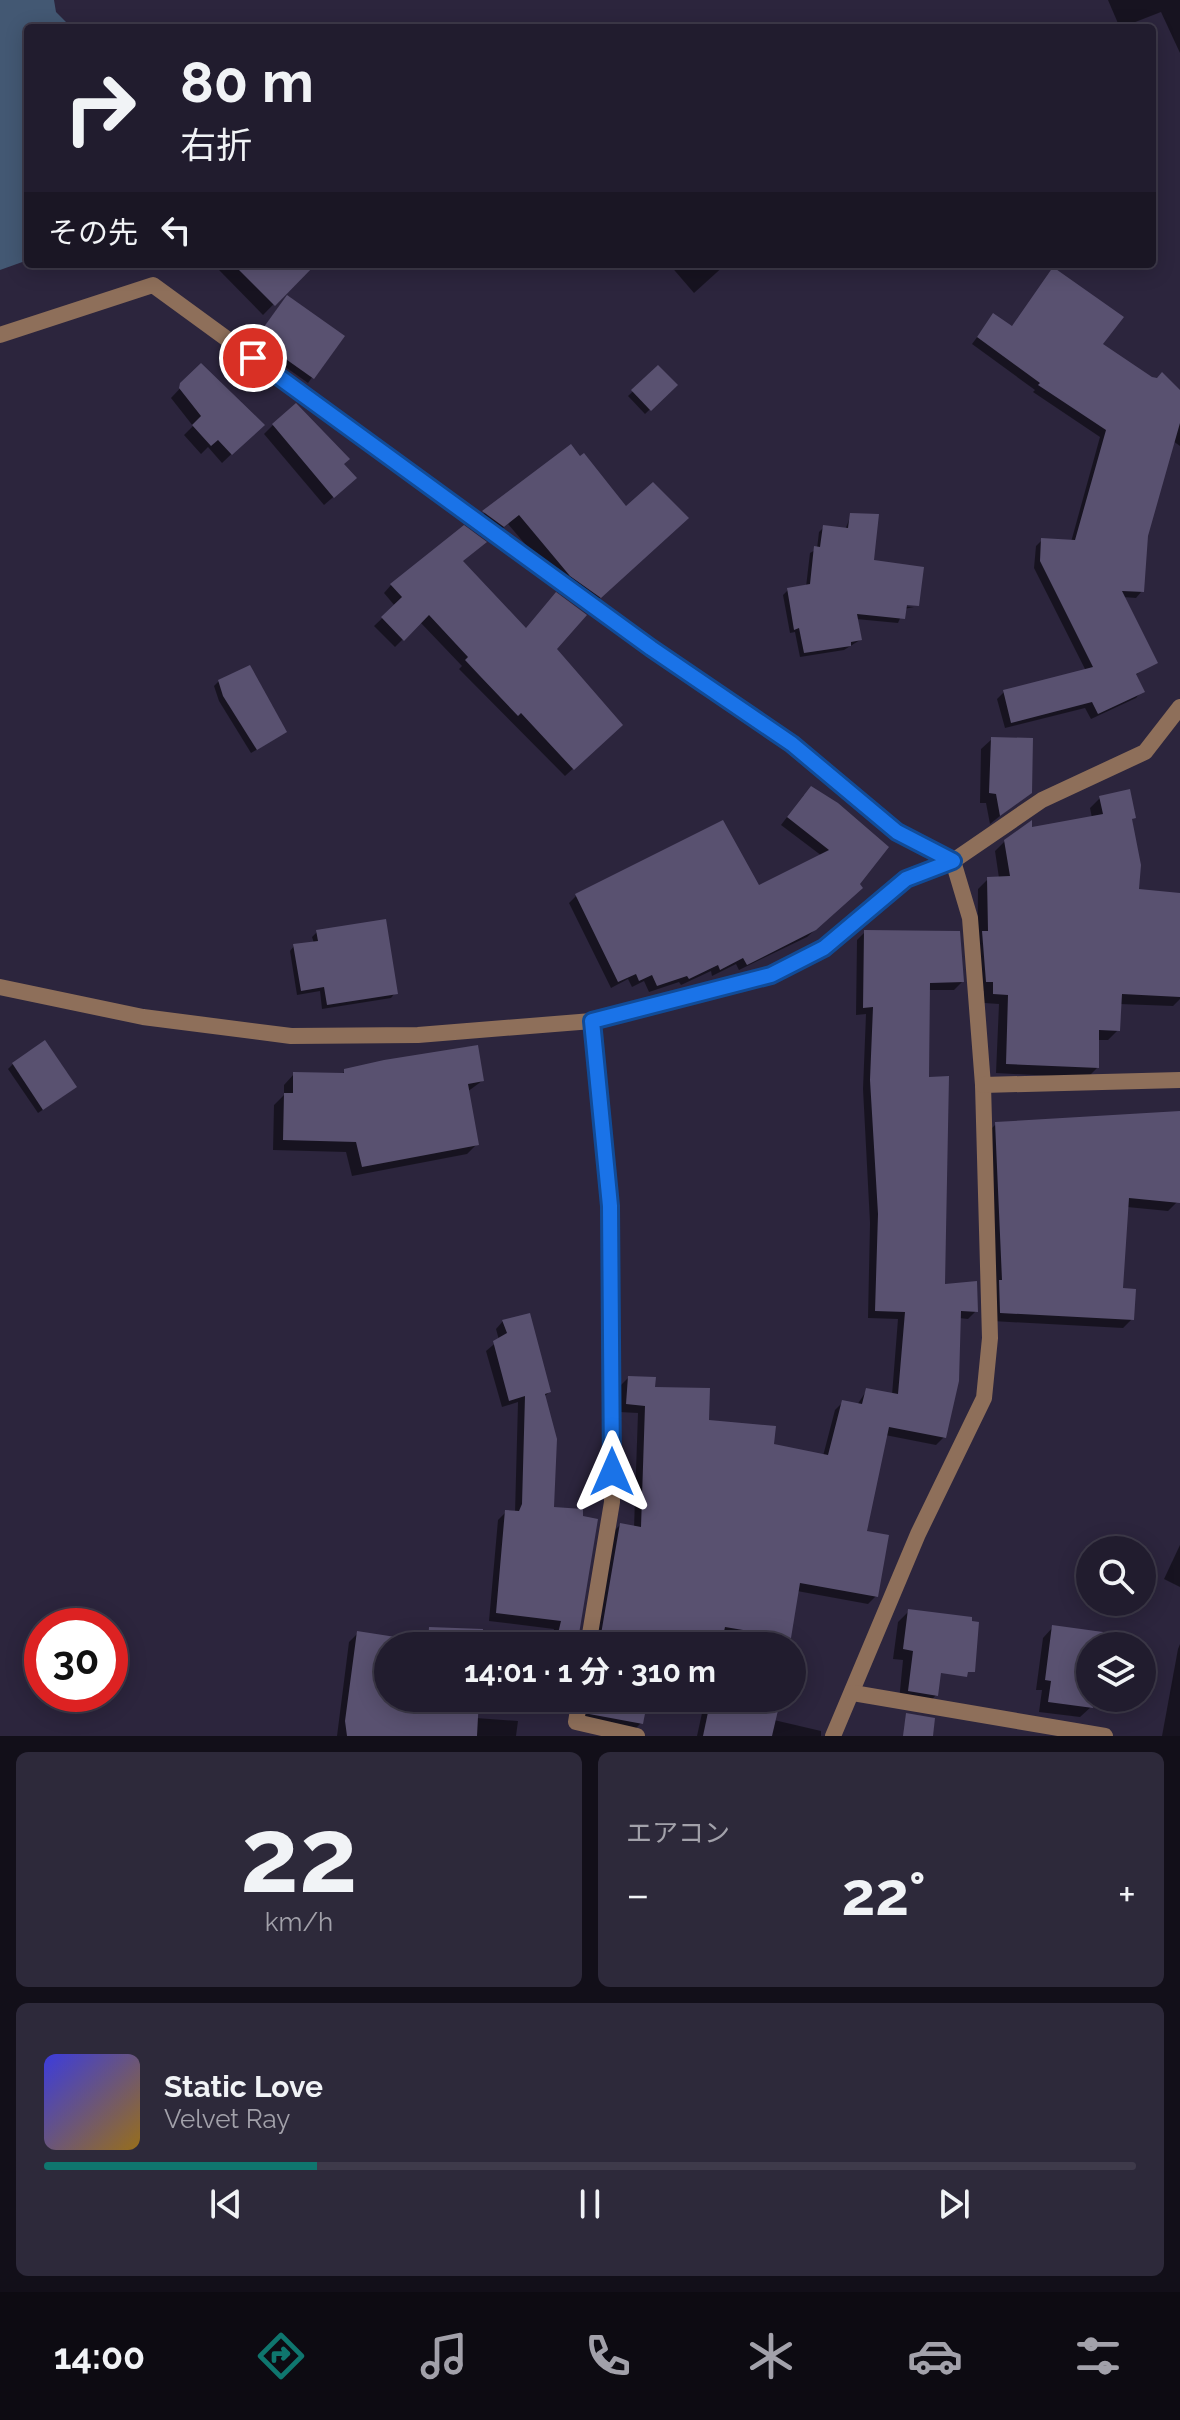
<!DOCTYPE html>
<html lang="ja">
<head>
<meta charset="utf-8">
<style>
	body { margin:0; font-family:Raleway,"Noto Sans JP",sans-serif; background:#2d293a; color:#f1f3f6; height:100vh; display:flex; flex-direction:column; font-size:30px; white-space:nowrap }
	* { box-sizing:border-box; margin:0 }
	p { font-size:26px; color:#a2a1aa }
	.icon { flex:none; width:44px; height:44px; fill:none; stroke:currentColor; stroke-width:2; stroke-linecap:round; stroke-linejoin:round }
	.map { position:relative; height:1736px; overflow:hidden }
	.drawer { display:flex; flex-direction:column; gap:16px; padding:16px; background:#120f19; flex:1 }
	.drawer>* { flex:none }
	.top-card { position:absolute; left:24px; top:24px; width:1132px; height:244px; border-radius:8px; box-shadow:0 4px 20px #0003,0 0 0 2px #3e3a4a; background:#211c2e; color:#f1f3f6; overflow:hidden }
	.tools { position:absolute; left:1076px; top:1536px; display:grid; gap:16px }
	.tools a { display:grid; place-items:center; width:80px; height:80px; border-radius:50%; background:#211c2e; box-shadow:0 4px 20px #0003,0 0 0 2px #3e3a4a; font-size:40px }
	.speed { position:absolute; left:24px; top:1608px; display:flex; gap:16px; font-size:40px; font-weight:700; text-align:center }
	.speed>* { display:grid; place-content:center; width:104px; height:104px; border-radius:50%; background:#211c2e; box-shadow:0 4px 20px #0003,0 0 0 2px #3e3a4a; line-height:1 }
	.speed .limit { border:12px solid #d22; background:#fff; color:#111 }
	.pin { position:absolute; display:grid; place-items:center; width:68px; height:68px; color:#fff; margin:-34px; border:4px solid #fff; border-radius:50%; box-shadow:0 2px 8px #0007 }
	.me { position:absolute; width:88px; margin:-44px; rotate:0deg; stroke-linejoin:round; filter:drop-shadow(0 0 6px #0008) }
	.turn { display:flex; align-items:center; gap:28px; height:168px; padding:0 24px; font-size:36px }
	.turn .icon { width:104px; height:104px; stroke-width:2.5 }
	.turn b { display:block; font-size:56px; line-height:68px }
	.then { display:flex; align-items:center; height:76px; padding:0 24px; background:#0003; gap:16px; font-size:30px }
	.big { font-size:60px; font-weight:700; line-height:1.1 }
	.drawer .card { flex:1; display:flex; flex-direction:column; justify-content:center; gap:12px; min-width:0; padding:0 28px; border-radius:12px; background:#2d293a }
	.drawer .dial { align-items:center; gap:0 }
	.dial b { font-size:104px; line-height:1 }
	.song { display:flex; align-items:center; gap:24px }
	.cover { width:96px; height:96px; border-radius:12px; background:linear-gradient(135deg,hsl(240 70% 55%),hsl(40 70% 35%)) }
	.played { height:8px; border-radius:4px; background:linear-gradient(90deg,#0f766e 25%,#3e3a4a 25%) }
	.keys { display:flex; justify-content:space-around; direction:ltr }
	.heat { display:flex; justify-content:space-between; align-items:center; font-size:44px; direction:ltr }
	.drawer .tiles { flex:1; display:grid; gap:16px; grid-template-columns:1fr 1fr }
	.card:last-child { grid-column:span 2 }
	.trip { position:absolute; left:374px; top:1632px; width:432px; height:80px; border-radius:40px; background:#211c2e; box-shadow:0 4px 20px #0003,0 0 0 2px #3e3a4a; font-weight:700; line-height:80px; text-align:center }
	.tab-bar { display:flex; height:128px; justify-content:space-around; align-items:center; background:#0d0b12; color:#a2a1aa }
	.tab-bar .icon { width:56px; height:56px }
	.tab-bar .current { color:#0f766e }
	.tab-bar b { font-size:36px; color:#f1f3f6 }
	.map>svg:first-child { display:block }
	.water { fill:#435873 }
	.shadow { fill:#0007 }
	.building { fill:#595170 }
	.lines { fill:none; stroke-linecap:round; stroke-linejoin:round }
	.minor { stroke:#8e6f5a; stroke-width:16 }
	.route-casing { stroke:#114b97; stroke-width:20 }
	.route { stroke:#1a73e8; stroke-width:14 }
</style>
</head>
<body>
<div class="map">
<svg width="1180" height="1736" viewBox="0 0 1180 1736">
	<rect width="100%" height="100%" fill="#2c253d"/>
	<path class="water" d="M0,0h54l2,12 16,16h-44v232l-28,10z"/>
	<g class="shadow">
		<path d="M1108,0h72v53l-19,-41 -41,16z"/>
		<path d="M225,264h88l-50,51 -44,-45z"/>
		<path d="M669,264h57l-32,29z"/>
		<path d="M283,302l59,34 -34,47 -55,-39z"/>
		<path d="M993,316l18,12 89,17 80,51v50l-7,-5 -27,95 -4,55 -6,7 -13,-1 32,65 -21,14 8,15 -6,7 -45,21 -6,-11 -80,20 -8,-29 7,-7 82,-21 -52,-103 2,-22 6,-6 29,2 29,-105 -67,-45 2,-2 -63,-46z"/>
		<path d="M201,366l61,59 -40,38 -14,-16 -7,7 -17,-19 9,-9 -22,-28z"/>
		<path d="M658,368l17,17 -30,29 -17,-18z"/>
		<path d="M273,425l69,39 3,23 -21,18 -60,-71z"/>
		<path d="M570,447l56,62 50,19 -86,79 -30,-22 -52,-61 -15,12 -20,-14z"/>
		<path d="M851,515l26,1 -5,46 50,6 -5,37 -20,-3v4l17,1 -10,2 -6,14 -42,-4 4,21 -16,10 -44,7 -5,-25 -5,1 -7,-38 5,-5 18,-3 4,-34 7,-4 2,-17 5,-5 21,3z"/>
		<path d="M461,562l151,171 -47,43 -106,-107 3,-3 -42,-44 -25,25 -21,-21 21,-20 -11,-13 7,-8z"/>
		<path d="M219,681l66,51 -34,21 -32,-52 -5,-15z"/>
		<path d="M992,739l38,53 -40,32 -4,-21h-6l1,-54z"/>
		<path d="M804,795l53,89 -3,11 -47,42 -68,33 -3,-6 -24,12 -1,-5 -30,14 -2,-3 -30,10 -5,-11 -12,6 -4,-8 -17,9 -42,-85 7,-7 182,-8 64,-32 -41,-31z"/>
		<path d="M1100,798l34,19 -4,4 6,70 44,4v104l-7,7 -54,-2 -1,26 -10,10h-11v28l-10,10 -91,-5 3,-69 -15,-1v-12h-7l1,-102 10,-10 11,-1 -4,-27 10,-10 25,-12 62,-11 -2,-10z"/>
		<path d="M317,932l78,61 -4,5 -69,11 -2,-18 -23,4 -7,-44 4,-5 20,-3 -2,-6z"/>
		<path d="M865,932l97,50 -8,8h-26l-1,90 16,206 33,25 -8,8 -9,-1 -15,119 -8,8 -51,-10 -21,97 12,64 -8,8 -71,-13 -8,46 -8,8 -60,-10 -2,11h-125l18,-113 8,-8 14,3 4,-115 -19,-1 1,-26 8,-8 79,44 65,23 51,11 12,-46 8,-8 14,3 10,-15 25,5 6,-76 -30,-1 2,-95 -7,-134 3,-75 -10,1 1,-75z"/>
		<path d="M13,1064l57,27 -32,22 -30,-44z"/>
		<path d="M345,1071l137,10 -15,11 10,52 -10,10 -115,22 -6,-24 -73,-2 1,-45 10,-10v-10l10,-11 47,1z"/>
		<path d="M1180,1113l-3,89 -9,9 -41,-4 -7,83 12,29 -9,9 -131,-7 -5,-188 9,-9z"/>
		<path d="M503,1321l46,71 -5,5 8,112 24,137h-26l4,-17 -65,-8 9,-101 8,-8 9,1 3,-111 -16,5 -16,-56 13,-11 -3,-11z"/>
		<path d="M1180,1545v42l-16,-8z"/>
		<path d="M909,1611l27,84 -10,11 -27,-5 4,-41 -10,-1 5,-37z"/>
		<path d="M1053,1627l46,19h-9l1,61 -11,10 -41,-5 3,-22h-6l7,-52z"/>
		<path d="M430,1629l50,17h-92v52h89l-1,20 42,3 -2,15h-179l12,-94 9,-9 63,10z"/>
		<path d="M1180,1644v92h-18l16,-87z"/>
		<path d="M585,1698h60l-4,25 -8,8 -51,-10z"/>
		<path d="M711,1698h15l48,22 47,11v5h-124l7,-32z"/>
	</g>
	<g class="building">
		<path d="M233,264h83l-41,42z"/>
		<path d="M1053,267l71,50 -21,27 49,33 5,1 5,-6 18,18v33l-32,113 -4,56 -22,-1 36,72 -22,11 9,18 -47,22 -6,-12 -81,21 -8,-33 90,-23 -53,-106 1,-23 34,2 31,-110 -68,-45 2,-2 -63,-46 16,-24 19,13z"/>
		<path d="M287,295l58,41 -31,43 -58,-41z"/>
		<path d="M201,363l64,62 -33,30 -14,-15 -7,6 -19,-21 9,-9 -22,-28 1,-5z"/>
		<path d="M658,365l20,20 -27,26 -20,-21z"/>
		<path d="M296,403l54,56 -6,5 13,14 -23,20 -62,-74z"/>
		<path d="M571,444l9,12 4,-3 42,53 27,-24 36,36 -88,80 -31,-22 -51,-61 -15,12 -22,-16z"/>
		<path d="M850,513l29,1 -5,46 50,7 -5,39 -12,-1 -2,14 -48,-5 5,26 -11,2v4l-47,7 -5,-25 -5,2 -7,-42 23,-4 4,-38 6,1 3,-22 25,3z"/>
		<path d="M464,525l23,17 -24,19 63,67 30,-36 31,23 -30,34 66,76 -49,45 -53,-57 -3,3 -38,-40 -15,-16 3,-3 -39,-42 -25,26 -23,-24 21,-20 -12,-13z"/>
		<path d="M250,665l37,67 -30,18 -34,-54 -5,-16z"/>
		<path d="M991,737l42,1 -1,55 -32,23 -4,-22 -7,-1z"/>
		<path d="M811,786l27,17 51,44 -29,37 3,4 -47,42 -69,35 -4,-7 -23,12 -2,-5 -29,14 -2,-3 -30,10 -5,-11 -13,6 -3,-7 -18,8 -43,-88 148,-74 36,65 70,-35 -42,-33z"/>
		<path d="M1130,789l6,29 -4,1 9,46 -2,24 41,4v104l-58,-3 -2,37 -21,-1v38l-93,-4 2,-69 -15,-1v-12h-7l-4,-51h6l-1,-54 23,-1 -6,-36 28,-20v7l71,-13 -4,-18z"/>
		<path d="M386,919l12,75 -71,11 -3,-18 -23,4 -8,-47 25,-3 -2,-11z"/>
		<path d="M864,930l96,1 4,51 -34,1 -1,94 20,-1 -4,208 32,-3 1,31 -17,-1 -2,70 -13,57 -57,-11 -22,104 22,4 -11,62 -78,-14 -9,55 -66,-11 -4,19h-122l21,-123 21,4 4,-121 -19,-2 2,-28 28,1 -1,10 55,1 -1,32 67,6 -2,18 54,11 14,-55 20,4 4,-16 32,6 7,-82 -30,-1 3,-97 -8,-134 3,-73 -10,1z"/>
		<path d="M45,1040l32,47 -34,23 -31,-47z"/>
		<path d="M478,1045l6,36 -16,3 11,61 -117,22 -6,-25 -73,-2 1,-47h9v-21l51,1v-4l40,-9z"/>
		<path d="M1180,1111v92l-51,-5 -6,90 13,1 -2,31 -134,-7 -1,-33h3l-7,-158z"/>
		<path d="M530,1313l21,79 -6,2 12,45 -3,68 29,2v7l15,3 -21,127h-22l6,-25 -65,-8 9,-103 14,1 3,-7 3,-108 -16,5 -16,-60 14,-8 -5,-13z"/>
		<path d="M908,1609l64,8v4l7,1 -4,50h-7l-1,5 -26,-4 -3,23 -30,-5 5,-40 -10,-2z"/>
		<path d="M1052,1625l51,7 -2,14h-11l3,62 -45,-6 3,-21 -6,-1z"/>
		<path d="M429,1627l54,2 -1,17h-94v52h91l-2,38h-130l-2,-15 12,-90 71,11z"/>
		<path d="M591,1698h57l-5,26 -54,-10z"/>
		<path d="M711,1698h25l43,8 -7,30h-69z"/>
		<path d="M906,1713l29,5 -2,18h-30z"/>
	</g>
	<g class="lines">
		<g class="minor">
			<path d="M0,335l153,-50 498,363 141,96 105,88 56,29 17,57 13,167 7,253 -6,60 -66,136 -85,202"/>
			<path d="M0,987l143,30 148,19 127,-1 174,-14 179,-46 53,-27 82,-69 47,-18 89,-61 103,-48 35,-45"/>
			<path d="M983,1085l197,-5"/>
			<path d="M588,1646l24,-144 -2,-296 -18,-185"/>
			<path d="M853,1693l252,43"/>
			<path d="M580,1698l-4,24 61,14"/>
		</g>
	</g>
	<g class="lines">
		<defs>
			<path id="route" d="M253,358l398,290 141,96 105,88 56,29 -47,18 -82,69 -53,27 -179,46 18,185 2,266"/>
		</defs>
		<use href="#route" class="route-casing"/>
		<use href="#route" class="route"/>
	</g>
</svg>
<div class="tools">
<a><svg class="icon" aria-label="search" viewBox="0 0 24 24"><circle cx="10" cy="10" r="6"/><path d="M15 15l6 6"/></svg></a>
<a><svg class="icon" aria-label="layers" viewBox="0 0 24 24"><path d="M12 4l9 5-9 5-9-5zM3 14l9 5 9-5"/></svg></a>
</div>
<div class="speed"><div class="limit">30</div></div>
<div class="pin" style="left:253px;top:358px;background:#d93025"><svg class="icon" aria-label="arrive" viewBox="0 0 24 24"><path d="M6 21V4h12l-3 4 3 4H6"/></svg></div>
<svg class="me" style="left:612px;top:1472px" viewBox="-20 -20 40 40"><path d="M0-17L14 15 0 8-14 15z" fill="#1a73e8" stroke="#fff" stroke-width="4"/></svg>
<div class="trip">14:01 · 1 分 · 310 m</div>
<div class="top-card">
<div class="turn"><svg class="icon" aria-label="right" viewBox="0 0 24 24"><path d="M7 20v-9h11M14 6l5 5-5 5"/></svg><div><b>80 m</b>右折</div></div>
<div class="then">その先<svg class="icon" aria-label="left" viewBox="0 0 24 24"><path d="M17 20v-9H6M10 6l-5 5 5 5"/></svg></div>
</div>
</div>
<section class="drawer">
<div class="tiles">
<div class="card dial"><b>22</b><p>km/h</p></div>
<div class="card"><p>エアコン</p>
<div class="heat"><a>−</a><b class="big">22°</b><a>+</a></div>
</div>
<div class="card">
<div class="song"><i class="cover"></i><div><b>Static Love</b><p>Velvet Ray</p></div></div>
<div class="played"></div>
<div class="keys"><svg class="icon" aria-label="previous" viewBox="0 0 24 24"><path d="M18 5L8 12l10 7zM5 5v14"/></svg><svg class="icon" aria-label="pause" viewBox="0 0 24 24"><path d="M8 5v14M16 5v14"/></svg><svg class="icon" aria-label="next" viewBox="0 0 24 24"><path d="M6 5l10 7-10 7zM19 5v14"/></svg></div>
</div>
</div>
</section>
<nav class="tab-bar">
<b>14:00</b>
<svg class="icon current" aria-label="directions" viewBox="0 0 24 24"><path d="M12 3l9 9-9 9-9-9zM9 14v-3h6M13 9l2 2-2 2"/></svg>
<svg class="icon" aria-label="music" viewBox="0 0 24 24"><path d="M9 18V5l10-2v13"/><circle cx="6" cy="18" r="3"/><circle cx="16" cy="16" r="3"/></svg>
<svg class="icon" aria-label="phone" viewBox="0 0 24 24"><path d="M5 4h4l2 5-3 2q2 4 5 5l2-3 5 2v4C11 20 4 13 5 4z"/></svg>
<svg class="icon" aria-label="climate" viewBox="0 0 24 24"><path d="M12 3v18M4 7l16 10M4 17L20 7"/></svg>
<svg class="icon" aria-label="car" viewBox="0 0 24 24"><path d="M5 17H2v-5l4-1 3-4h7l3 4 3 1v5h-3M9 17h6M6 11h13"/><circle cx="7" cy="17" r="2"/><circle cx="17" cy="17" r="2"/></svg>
<svg class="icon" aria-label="filters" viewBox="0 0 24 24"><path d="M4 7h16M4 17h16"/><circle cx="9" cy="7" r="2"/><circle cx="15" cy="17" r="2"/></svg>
</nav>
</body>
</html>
